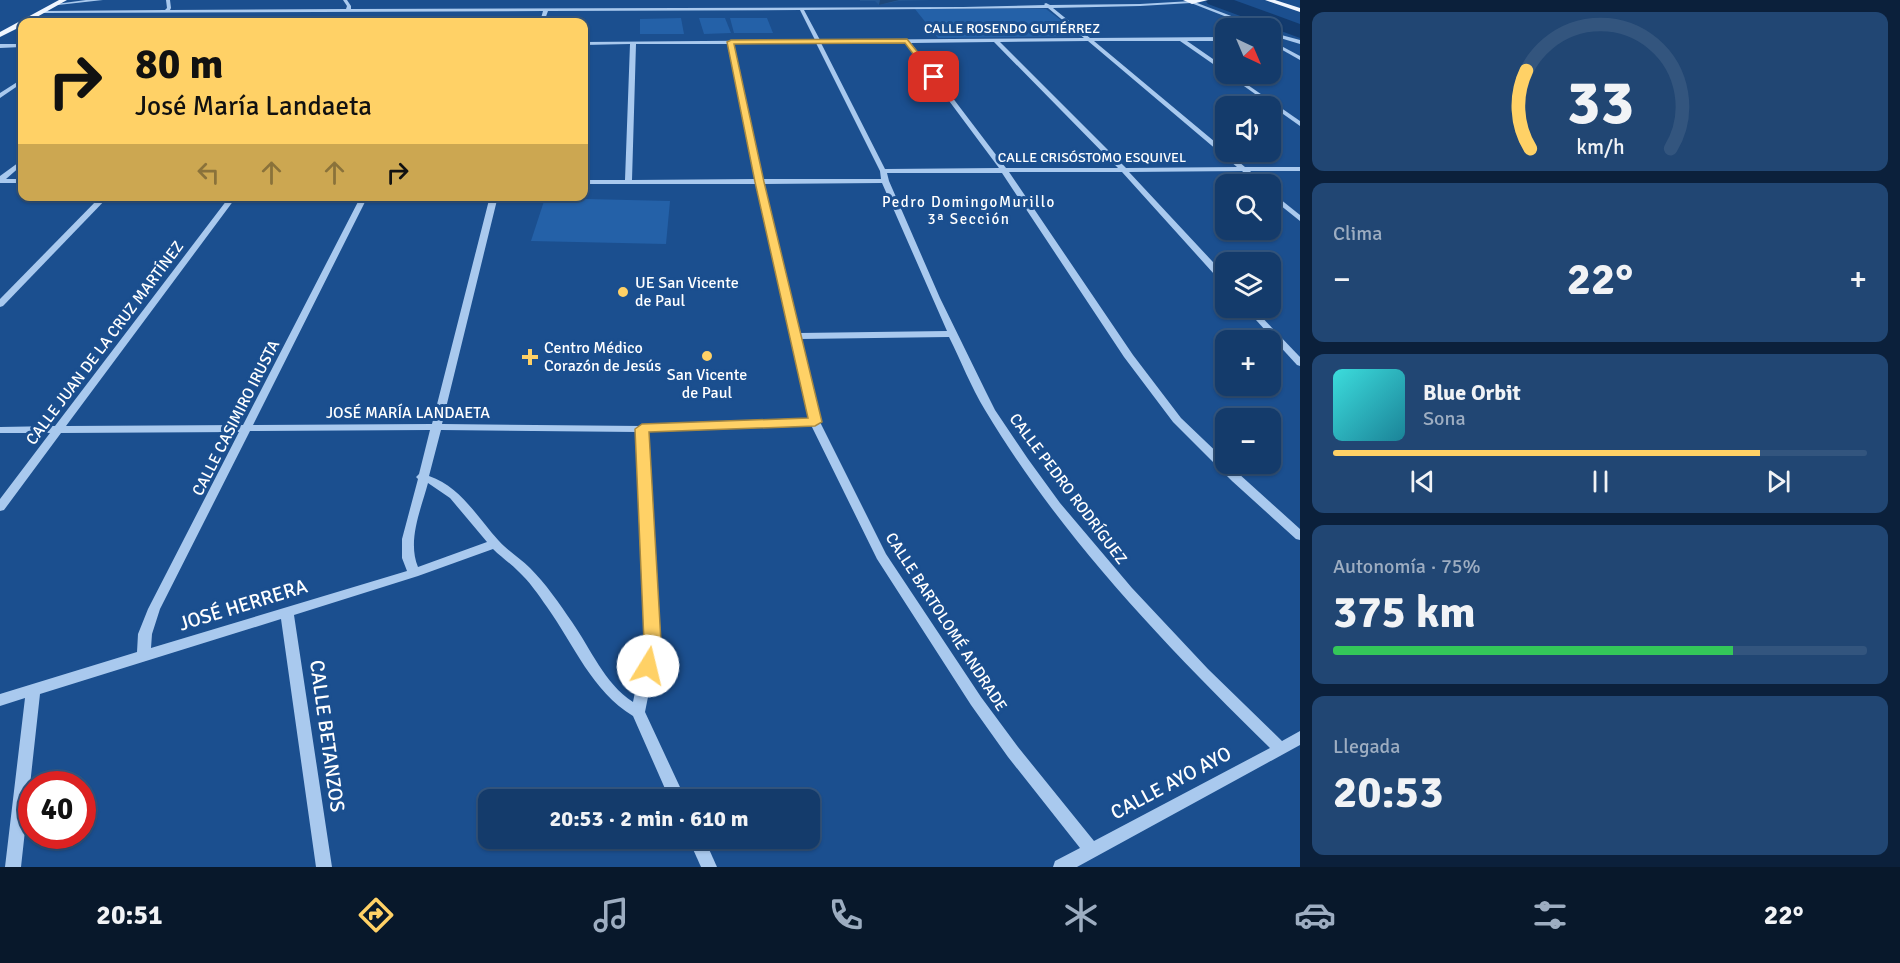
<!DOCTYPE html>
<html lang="es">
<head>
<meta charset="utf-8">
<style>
	body { margin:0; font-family:Signika,sans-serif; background:#214673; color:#f1f3f6; height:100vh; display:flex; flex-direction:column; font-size:22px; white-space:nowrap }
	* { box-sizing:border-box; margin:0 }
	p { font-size:20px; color:#9dadc1 }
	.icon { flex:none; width:33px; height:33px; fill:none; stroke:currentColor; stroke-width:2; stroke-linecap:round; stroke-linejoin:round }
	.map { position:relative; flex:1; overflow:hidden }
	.drawer { display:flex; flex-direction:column; gap:12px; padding:12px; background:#0b203b; width:600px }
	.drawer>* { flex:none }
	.guide { position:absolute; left:18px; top:18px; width:570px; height:183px; border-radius:12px; box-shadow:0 2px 4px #0004,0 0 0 2px #33557e; background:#ffd166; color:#111; overflow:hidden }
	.needle { width:39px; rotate:136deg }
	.controls { position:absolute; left:1215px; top:18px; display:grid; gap:12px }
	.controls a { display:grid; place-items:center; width:66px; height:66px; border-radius:12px; background:#143b6b; box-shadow:0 2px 4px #0004,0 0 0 2px #33557e; font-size:30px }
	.speed { position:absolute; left:18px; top:771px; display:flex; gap:12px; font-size:30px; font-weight:700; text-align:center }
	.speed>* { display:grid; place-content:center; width:78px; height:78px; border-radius:50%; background:#143b6b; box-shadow:0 2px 4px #0004,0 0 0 2px #33557e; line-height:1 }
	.speed .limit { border:9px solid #d22; background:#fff; color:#111 }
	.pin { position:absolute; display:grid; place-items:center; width:51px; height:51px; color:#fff; margin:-26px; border-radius:12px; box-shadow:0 3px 9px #0006 }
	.me { position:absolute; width:66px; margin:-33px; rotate:9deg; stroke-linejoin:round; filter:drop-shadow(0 0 4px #0008) }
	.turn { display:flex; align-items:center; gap:21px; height:126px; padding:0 18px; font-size:27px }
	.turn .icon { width:78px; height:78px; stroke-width:2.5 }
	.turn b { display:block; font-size:42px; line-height:51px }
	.lanes { display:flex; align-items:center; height:57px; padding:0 18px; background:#0003; justify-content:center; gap:30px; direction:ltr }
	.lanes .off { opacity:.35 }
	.big { font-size:45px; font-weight:700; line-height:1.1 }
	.drawer .widget { flex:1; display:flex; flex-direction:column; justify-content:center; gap:9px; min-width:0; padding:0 21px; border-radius:12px; background:#214673 }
	.drawer .dial { align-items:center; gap:0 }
	.dial svg { height:156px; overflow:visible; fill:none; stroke:#33557e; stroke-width:7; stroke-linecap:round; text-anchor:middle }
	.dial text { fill:#f1f3f6; stroke:none }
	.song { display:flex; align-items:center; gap:18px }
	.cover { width:72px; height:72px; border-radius:9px; background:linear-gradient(135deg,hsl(180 70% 55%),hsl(190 70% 35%)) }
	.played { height:6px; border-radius:3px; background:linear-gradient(90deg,#ffd166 80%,#33557e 80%) }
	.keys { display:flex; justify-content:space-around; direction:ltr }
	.heat { display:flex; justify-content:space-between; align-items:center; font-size:33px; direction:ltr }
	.charge { height:9px; border-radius:4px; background:linear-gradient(90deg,#34c759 75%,#33557e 0) }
	.trip { position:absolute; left:478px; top:789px; width:342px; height:60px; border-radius:12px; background:#143b6b; box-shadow:0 2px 4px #0004,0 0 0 2px #33557e; font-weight:700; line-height:60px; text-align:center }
	.tabs { display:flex; height:96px; justify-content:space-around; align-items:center; background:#08182b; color:#9dadc1 }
	.tabs .icon { width:42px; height:42px }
	.tabs .active { color:#ffd166 }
	.tabs b { font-size:27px; color:#f1f3f6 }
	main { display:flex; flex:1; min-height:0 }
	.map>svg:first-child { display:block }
	.green { fill:#2461a8 }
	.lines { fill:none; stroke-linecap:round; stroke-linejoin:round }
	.river { fill:#123a6d; fill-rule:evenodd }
	.minor { fill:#a9c9ee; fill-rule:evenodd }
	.major { fill:#f0f6ff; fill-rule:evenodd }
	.wall { fill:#245895 }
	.shaded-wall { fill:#1d4779 }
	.route { fill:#ffd166; stroke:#a68842; stroke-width:1.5 }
	.poi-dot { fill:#ffd166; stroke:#1b4f8f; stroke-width:2 }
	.labels { text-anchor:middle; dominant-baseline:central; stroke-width:6; stroke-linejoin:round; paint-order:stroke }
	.far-street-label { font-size:14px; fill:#fff; stroke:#1b4f8f }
	.far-neighbourhood-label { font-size:15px; letter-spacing:1.5px; fill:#fff; stroke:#1b4f8f }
	.poi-label { font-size:16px; fill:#fff; stroke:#1b4f8f; text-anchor:start }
	.street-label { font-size:16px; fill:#fff; stroke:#1b4f8f }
	.near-street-label { font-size:20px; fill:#fff; stroke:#1b4f8f }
</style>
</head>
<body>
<main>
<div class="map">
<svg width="1300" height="867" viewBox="0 0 1300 867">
	<rect width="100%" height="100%" fill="#1b4f8f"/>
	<g class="green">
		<path d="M915,9h131l36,27 -144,2z"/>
		<path d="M681,18l3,16h-44v-15z"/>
		<path d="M699,18h26l6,15 -27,1z"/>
		<path d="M730,18h37l6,15h-39z"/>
		<path d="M545,198l125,3 -4,43 -135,-3z"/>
	</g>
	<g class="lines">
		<path class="river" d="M1205,0h29l66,24v14l-92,-34z"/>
		<g class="minor">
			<path d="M86,0h17l-45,5 -2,-1z"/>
			<path d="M166,0h4l1,8 -1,2 176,-1 1,-3 -4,-6h4l4,6v3l612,-2 82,-2 -1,-1 2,-1 4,2 90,-1 52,-3 68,26v1h-5l-64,-25 -51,3 -87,2 37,30 136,-1v4h-39l39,27v5l-46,-32h-86l151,126h55v4h-50l14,13h-7l-15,-13 -113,1 97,104v8h-3l-101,-112h-113l124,183 48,63 45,43v3h2l72,65v11l-4,-1 -64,-58 -59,-59 -49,-65 -122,-184h-115l2,8 51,117 46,94 9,18 33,49 32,44 72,85 76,81 74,72 18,-10v14l-223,122h-24l2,-6 25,-13 -72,-91 -37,-52 -94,-146 -66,-134 -164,7 12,210 -14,70 41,88h-16l-37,-84c-41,-25 -59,-71 -86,-109 -9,-13 -18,-26 -29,-36 -8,-8 -17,-14 -25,-22l-75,27 -124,39 38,252h-16l-35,-248 -241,75 -19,173h-16l20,-169 -25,8v-12l137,-42 1,-18 10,-25 91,-177 -178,1 -57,77 -4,1v-12l50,-66h-50v-6l55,-1 175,-230h7l-171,230 177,-1 118,-229h7l-115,229 179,-1 58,-228h8l-56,228 200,2 167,-7 -52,-235h-173v-4h41l5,-136 -46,1v-3l231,-2 -15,-30 -252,1 -4,11h-4l3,-11 -499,2 -2,-1 2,-1 121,-1 2,-2zM1048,8l36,30 -264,2 -16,-30zM1088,41l149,126 -111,1 -126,-126zM994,42l124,126h-112l-95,-125zM816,43l64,128 1,8h-118l-29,-135zM821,43h85l93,125 -114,1zM636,44h93l27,135 -124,1zM882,183l65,148 -148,2 -35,-149zM949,337c12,24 22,50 36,73 76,127 180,235 285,338l-176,93 -76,-94 -37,-50 -95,-143 -66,-132 -19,-83zM430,430l-11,44 -3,3 2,2 -16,60v19l5,13 -256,77 1,-14 8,-25 90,-178zM441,430l196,2 8,210 -12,60c-29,-19 -42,-53 -61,-80 -13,-19 -26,-38 -42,-54 -10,-10 -22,-17 -31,-27 -22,-24 -38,-54 -70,-65zM428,483l22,15 37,44 -69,25c-11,-26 3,-58 10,-84z"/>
			<path d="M1270,32l30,8v4l-30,-9z"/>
			<path d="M1270,40l30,16v4l-30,-17z"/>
			<path d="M0,44h22v3l-22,1z"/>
			<path d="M1227,74h5l68,47v5z"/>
			<path d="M22,79v4l-22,15v-5z"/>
			<path d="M22,160v5l-16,14h16v4h-22v-7z"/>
			<path d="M1270,191l30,24v6l-30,-24z"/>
			<path d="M101,196h8l-106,110 -3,1v-8z"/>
			<path d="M1245,308h8l47,49v9l-3,-1z"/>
			<path d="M688,838h16l13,29h-16z"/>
		</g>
		<g class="major">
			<path d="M59,0h8l-39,22h-6v4l-22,11v-5z"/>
			<path d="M1183,0h25l-16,4z"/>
			<path d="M1265,0h10l25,8v4z"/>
		</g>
	</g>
	<path class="wall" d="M860,0h72l-33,1 -20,4 -4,-4h-15z"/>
	<path class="shaded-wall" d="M880,0h19l-20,5z"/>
	<path class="route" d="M907,39l30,37v3h-5l-27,-36 -171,1 30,138 58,240 -7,4 -166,6 12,210 -7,29 -6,2 -7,-2 -2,-5 5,-24 -9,-213 7,-5 166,-6 -53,-236 -28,-140 4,-2z"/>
	<g class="poi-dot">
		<circle cx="623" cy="292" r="6"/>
		<circle cx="707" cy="356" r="6"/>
		<path d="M527 348h6v6h6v6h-6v6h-6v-6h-6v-6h6z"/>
	</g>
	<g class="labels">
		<g class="far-street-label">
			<text x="1012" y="28">CALLE ROSENDO GUTIÉRREZ</text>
			<text x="1092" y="157">CALLE CRISÓSTOMO ESQUIVEL</text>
		</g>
		<g class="far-neighbourhood-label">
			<text x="969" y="202">Pedro DomingoMurillo<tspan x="969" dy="17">3ª Sección</tspan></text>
		</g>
		<g class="poi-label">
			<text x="635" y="283">UE San Vicente<tspan x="635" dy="18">de Paul</tspan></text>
			<text x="544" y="348">Centro Médico<tspan x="544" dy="18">Corazón de Jesús</tspan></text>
			<text x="707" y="375" text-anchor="middle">San Vicente<tspan x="707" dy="18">de Paul</tspan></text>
		</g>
		<g class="street-label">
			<text transform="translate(105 343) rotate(-53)">CALLE JUAN DE LA CRUZ MARTÍNEZ</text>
			<text x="408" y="413">JOSÉ MARÍA LANDAETA</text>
			<text transform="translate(236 418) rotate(-63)">CALLE CASIMIRO IRUSTA</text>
			<text transform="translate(1068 489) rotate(53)">CALLE PEDRO RODRÍGUEZ</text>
			<text transform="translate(946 622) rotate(57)">CALLE BARTOLOMÉ ANDRADE</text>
		</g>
		<g class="near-street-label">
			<text transform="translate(243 605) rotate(-17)">JOSÉ HERRERA</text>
			<text transform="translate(327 736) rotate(82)">CALLE BETANZOS</text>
			<text transform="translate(1171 783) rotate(-28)">CALLE AYO AYO</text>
		</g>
	</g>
</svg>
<div class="controls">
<a><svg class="needle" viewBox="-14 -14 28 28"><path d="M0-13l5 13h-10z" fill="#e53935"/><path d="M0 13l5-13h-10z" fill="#9dadc1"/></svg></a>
<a><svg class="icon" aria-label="sound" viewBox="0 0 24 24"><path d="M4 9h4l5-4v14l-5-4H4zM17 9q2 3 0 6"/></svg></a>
<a><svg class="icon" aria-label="search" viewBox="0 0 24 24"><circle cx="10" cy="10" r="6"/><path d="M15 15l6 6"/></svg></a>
<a><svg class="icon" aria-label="layers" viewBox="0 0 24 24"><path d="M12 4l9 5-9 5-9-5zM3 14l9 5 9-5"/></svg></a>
<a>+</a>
<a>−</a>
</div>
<div class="speed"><div class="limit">40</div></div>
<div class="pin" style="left:934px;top:77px;background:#d93025"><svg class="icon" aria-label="arrive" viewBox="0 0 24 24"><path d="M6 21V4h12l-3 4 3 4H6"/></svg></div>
<svg class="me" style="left:648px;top:666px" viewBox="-20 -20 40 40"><circle r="19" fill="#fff"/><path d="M0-13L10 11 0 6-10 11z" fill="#ffd166"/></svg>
<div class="trip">20:53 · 2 min · 610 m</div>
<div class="guide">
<div class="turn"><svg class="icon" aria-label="right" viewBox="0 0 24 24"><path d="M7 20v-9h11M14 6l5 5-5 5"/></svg><div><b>80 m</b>José María Landaeta</div></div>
<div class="lanes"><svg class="icon off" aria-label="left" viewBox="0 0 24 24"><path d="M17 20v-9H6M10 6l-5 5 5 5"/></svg><svg class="icon off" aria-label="ahead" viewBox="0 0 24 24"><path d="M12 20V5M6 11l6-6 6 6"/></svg><svg class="icon off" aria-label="ahead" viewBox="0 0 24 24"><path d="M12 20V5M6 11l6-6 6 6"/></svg><svg class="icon" aria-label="right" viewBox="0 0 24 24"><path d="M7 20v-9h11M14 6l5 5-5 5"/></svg></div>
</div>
</div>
<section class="drawer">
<div class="widget dial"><svg viewBox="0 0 100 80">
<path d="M14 69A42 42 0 1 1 86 69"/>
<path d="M14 69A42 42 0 0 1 12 29" stroke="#ffd166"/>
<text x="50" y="56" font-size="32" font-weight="700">33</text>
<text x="50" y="72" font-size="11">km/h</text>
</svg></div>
<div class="widget"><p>Clima</p>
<div class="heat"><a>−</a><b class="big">22°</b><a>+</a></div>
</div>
<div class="widget">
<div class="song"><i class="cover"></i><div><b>Blue Orbit</b><p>Sona</p></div></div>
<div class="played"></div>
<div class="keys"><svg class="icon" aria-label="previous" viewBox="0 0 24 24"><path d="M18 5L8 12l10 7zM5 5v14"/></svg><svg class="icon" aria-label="pause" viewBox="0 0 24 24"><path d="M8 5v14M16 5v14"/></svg><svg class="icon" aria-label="next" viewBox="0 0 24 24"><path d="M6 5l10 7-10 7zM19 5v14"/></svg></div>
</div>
<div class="widget"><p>Autonomía · 75%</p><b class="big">375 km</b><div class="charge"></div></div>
<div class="widget"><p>Llegada</p><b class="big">20:53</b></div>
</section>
</main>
<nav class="tabs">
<b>20:51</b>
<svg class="icon active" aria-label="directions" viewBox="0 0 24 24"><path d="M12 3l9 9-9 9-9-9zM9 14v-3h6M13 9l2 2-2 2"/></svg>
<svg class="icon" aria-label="music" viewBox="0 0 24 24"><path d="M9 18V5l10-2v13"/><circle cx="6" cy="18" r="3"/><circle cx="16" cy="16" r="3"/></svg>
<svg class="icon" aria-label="phone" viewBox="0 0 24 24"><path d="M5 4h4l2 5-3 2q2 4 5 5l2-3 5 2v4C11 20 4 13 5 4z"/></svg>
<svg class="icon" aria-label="climate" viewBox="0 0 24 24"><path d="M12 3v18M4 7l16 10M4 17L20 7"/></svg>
<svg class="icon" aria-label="car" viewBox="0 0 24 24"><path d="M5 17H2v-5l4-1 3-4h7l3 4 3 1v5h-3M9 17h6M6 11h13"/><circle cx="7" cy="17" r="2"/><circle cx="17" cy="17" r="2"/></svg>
<svg class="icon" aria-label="filters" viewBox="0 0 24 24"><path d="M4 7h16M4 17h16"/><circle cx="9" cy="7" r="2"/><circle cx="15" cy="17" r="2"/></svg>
<b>22°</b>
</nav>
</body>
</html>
